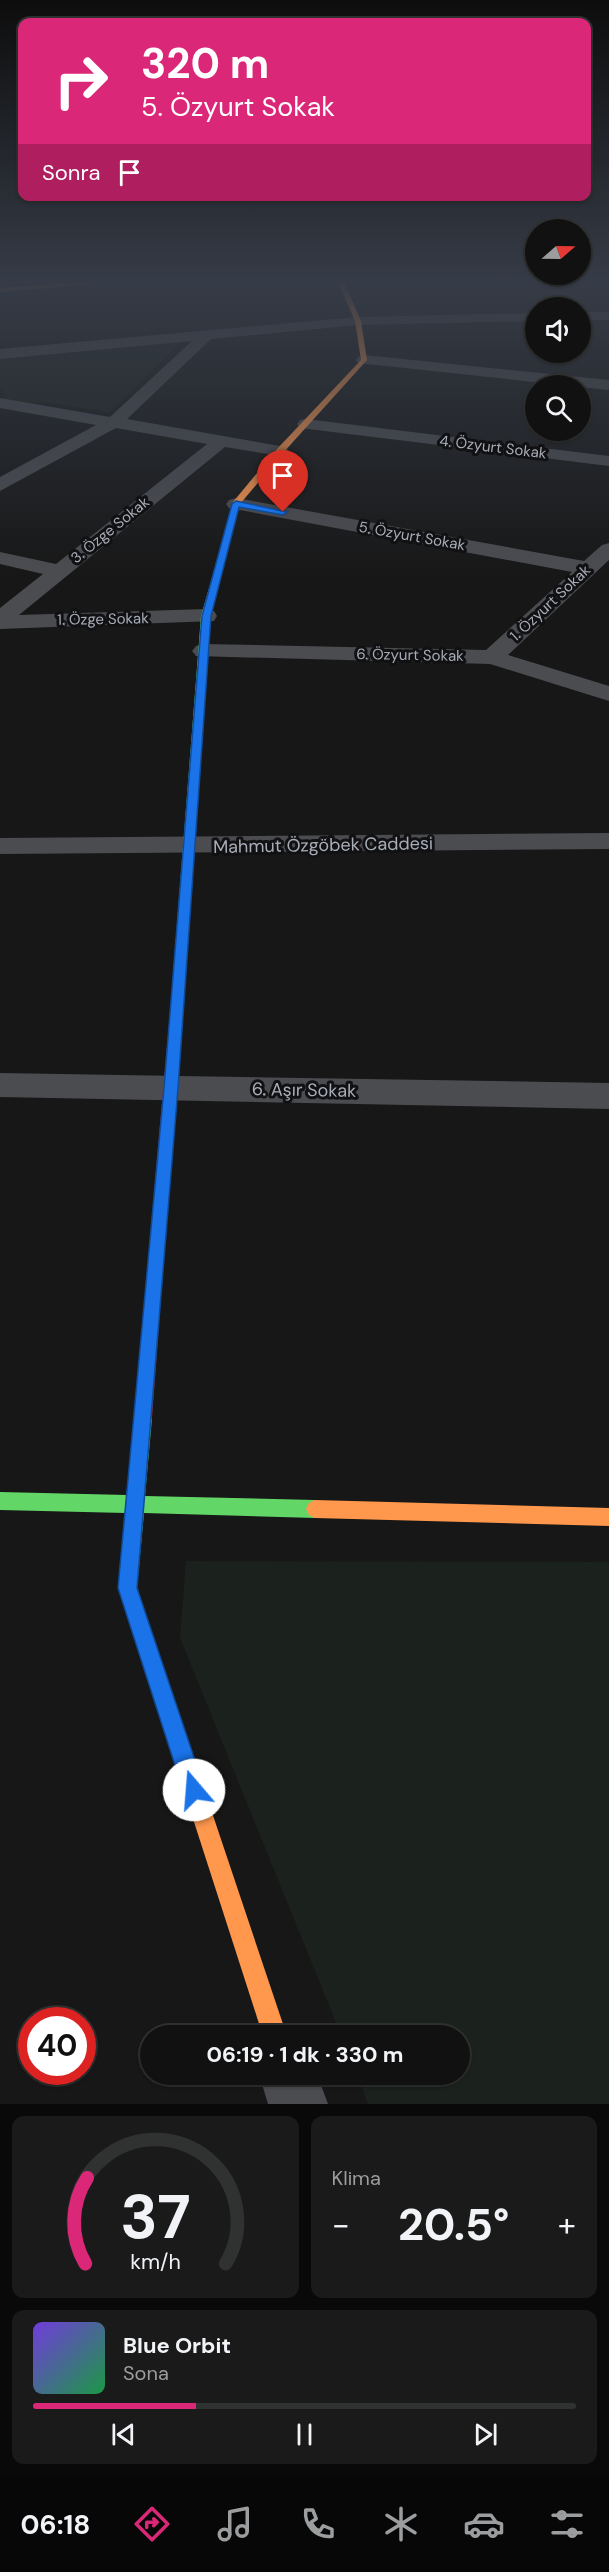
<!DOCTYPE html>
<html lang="tr">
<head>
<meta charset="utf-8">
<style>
	body { margin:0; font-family:"DM Sans",sans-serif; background:#1a1a1a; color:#f1f3f6; height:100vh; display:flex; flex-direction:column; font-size:22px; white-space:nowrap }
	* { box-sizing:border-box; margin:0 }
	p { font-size:20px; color:#9c9d9f }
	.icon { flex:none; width:33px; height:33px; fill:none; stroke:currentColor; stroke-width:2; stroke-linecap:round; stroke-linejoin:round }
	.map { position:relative; height:2104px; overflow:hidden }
	.panel { display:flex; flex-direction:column; gap:12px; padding:12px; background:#090909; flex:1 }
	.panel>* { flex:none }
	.guide { position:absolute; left:18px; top:18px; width:573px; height:183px; border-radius:12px; box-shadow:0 2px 4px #0004,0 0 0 2px #303131; background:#db2777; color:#fff; overflow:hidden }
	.needle { width:39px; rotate:70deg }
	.tools { position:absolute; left:525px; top:219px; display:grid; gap:12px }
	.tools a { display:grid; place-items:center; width:66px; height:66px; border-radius:50%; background:#111; box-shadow:0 2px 4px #0004,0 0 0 2px #303131; font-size:30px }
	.speed { position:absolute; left:18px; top:2007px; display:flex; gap:12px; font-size:30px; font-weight:700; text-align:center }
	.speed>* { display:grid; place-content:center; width:78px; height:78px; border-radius:50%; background:#111; box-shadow:0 2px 4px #0004,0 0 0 2px #303131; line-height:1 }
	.speed .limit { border:9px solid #d22; background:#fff; color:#111 }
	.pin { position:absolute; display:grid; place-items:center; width:51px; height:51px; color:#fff; margin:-62px -26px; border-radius:50% 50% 50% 0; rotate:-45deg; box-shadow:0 0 6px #0007 }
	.pin .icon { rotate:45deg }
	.me { position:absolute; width:66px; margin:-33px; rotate:342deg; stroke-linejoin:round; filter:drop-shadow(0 0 4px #0008) }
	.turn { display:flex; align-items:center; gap:21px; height:126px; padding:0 24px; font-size:27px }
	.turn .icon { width:78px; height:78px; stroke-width:2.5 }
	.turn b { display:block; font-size:42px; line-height:51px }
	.then { display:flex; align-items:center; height:57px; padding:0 24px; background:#0003; gap:12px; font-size:22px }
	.big { font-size:45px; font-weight:700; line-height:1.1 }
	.panel .widget { flex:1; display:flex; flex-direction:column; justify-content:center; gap:9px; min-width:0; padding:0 21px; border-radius:12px; background:#1a1a1a }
	.panel .dial { align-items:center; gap:0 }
	.dial svg { height:156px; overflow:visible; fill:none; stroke:#303131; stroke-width:7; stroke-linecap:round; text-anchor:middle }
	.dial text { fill:#f1f3f6; stroke:none }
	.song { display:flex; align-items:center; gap:18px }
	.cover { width:72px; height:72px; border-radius:9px; background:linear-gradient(135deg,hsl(260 70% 55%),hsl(140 70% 35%)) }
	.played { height:6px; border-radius:3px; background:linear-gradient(90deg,#db2777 30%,#303131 30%) }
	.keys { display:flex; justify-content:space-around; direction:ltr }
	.heat { display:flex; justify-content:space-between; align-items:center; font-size:33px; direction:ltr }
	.panel .tiles { flex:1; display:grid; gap:12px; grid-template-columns:1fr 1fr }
	.widget:last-child { grid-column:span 2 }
	.trip { position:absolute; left:140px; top:2025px; width:330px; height:60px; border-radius:30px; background:#111; box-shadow:0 2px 4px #0004,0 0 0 2px #303131; font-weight:700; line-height:60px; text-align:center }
	.tabs { display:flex; height:96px; justify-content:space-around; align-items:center; background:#070707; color:#9c9d9f }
	.tabs .icon { width:42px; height:42px }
	.tabs .on { color:#db2777 }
	.tabs b { font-size:27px; color:#f1f3f6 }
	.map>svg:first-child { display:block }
	.green { fill:#1b211c }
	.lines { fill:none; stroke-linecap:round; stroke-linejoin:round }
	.street { fill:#4b4c50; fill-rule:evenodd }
	.fast { fill:#63d668; fill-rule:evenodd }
	.slow { fill:#ff974d; fill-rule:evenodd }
	.jam { fill:#b3261e; fill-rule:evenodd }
	.route { fill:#1a73e8; stroke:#114b97; stroke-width:1.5 }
	.labels { text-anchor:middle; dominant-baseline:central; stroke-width:6; stroke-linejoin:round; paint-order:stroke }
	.far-street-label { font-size:15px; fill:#a8adb8; stroke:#111113 }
	.street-label { font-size:18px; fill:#a8adb8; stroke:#111113 }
</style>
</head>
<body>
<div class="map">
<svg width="609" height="2104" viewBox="0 0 609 2104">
	<rect width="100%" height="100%" fill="#171717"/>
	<g class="green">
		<path d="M182,341l-73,72 -58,-10 -44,-1 -7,-14v-31z"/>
		<path d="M186,1561l423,1v542h-241l-11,-29 102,-1v-38l-118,-1 -161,-397z"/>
	</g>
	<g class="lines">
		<g class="street">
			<rect x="580" y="312" width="29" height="8"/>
			<path d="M536,313v8l-178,4 -147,14 -84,80 153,27 6,1 3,4 -3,4 -6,1 -55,-9 -206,168 187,-6 8,2 3,5 -3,5 -214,8v-21l43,-34 -43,-10v-12l56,12 151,-120 -91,-16 -116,63v-14l96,-52 -96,-17v-10l110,19 82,-76 -192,18v-10l358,-32z"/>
			<path d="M364,355l245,25v10l-251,-27 -2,-3 2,-3z"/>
			<path d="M306,419l303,37v10l-309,-38 -3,-4 3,-4z"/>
			<path d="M236,498l348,63 18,-16 7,-2v17l-101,95 101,31v15l-119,-37 -294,-8 -4,-5 4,-5 8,-2 282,6 86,-78 -343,-64 -3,-4 3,-4z"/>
			<path d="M609,833v16l-609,5v-16z"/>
			<path d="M0,1073l609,10v26l-609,-12z"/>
			<path d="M259,2074h58l11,30h-60z"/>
		</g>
		<g class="fast">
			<path d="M224,547l4,3 -17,66 -28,385 -6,4 -6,-4 30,-385 19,-66z"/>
			<path d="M143,1410l6,2 3,6 -7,78 170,4 6,3 3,6 -3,6 -6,3 -171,-5 -7,75 49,147 -3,7 -7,3 -7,-3 -3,-7 -47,-147 7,-75 -126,-3v-18l127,3 7,-77 3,-6z"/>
		</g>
		<g class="slow">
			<path d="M88,282h25l-113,10v-4z"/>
			<path d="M338,282h6l17,39 6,39 -84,93 -43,51 -12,46 -7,2 12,-50 44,-53 84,-89 -6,-39z"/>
			<path d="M315,1500l294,8v18l-294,-8 -6,-3 -3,-6 3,-6z"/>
			<path d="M176,1725l7,3 3,7 101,301h-24l-97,-301 3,-7z"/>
		</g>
		<path class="jam" d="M177,997l6,4 -31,417 -3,6 -6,2 -6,-2 -3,-6 37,-417z"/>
	</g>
	<linearGradient id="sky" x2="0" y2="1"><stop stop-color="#0d0d0d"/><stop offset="0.49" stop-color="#363c47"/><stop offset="1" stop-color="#363c47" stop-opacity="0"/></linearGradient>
	<rect width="609" height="576" fill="url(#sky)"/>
	<path class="route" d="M236,501l51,11 -4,3 -44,-8 -28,109 -33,472 -41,500 68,202 -3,7 -8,3 -7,-3 -4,-7 -65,-202 46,-500 38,-472 30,-112z"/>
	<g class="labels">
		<g class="far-street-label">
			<text transform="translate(493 447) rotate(7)">4. Özyurt Sokak</text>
			<text transform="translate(110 530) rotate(-39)">3. Özge Sokak</text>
			<text transform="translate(412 536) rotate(10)">5. Özyurt Sokak</text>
			<text transform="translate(550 603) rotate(-43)">1. Özyurt Sokak</text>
			<text transform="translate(103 619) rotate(-1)">1. Özge Sokak</text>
			<text transform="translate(410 655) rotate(1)">6. Özyurt Sokak</text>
		</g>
		<g class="street-label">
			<text transform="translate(323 845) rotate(-1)">Mahmut Özgöbek Caddesi</text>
			<text transform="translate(304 1090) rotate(1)">6. Aşır Sokak</text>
		</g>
	</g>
</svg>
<div class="tools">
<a><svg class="needle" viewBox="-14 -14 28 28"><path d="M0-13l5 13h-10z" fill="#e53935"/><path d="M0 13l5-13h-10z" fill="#9c9d9f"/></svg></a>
<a><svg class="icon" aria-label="sound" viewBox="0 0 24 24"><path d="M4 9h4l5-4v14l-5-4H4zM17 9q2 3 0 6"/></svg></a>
<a><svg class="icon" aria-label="search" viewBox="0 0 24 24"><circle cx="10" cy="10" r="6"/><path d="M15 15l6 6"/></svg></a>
</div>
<div class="speed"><div class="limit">40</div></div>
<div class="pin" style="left:283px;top:512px;background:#d93025"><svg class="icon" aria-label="arrive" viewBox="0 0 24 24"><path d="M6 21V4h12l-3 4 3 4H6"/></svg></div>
<svg class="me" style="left:194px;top:1790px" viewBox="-20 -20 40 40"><circle r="19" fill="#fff"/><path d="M0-13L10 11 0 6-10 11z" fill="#1a73e8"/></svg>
<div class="trip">06:19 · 1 dk · 330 m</div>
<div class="guide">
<div class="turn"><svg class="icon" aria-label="right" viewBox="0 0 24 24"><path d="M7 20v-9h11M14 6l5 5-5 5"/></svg><div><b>320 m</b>5. Özyurt Sokak</div></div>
<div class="then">Sonra<svg class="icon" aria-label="arrive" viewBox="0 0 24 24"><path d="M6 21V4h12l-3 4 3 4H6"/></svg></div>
</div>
</div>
<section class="panel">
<div class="tiles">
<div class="widget dial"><svg viewBox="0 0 100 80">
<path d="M14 69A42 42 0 1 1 86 69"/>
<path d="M14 69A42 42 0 0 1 15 25" stroke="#db2777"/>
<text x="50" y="56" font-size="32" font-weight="700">37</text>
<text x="50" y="72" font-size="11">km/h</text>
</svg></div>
<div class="widget"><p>Klima</p>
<div class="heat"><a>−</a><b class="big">20.5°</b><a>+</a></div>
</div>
<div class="widget">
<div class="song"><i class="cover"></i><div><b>Blue Orbit</b><p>Sona</p></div></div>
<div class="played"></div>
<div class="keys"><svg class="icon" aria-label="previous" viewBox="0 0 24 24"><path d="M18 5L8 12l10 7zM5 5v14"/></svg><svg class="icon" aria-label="pause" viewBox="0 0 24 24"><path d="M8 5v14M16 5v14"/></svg><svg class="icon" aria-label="next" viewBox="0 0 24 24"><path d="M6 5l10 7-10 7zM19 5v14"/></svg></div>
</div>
</div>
</section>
<nav class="tabs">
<b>06:18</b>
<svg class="icon on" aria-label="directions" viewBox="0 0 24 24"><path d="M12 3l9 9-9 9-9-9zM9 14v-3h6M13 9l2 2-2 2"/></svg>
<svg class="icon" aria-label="music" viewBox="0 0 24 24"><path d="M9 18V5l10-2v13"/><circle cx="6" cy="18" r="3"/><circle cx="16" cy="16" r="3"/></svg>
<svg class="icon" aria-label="phone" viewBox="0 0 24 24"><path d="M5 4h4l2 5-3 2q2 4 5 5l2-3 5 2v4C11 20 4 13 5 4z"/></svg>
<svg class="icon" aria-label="climate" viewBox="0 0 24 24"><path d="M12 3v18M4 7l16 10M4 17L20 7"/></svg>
<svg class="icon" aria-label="car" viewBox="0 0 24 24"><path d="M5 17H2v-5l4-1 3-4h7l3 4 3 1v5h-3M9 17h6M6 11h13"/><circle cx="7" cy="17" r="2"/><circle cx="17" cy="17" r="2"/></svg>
<svg class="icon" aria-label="filters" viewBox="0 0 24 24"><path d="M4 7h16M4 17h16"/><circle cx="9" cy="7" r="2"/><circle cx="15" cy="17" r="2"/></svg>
</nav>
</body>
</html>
